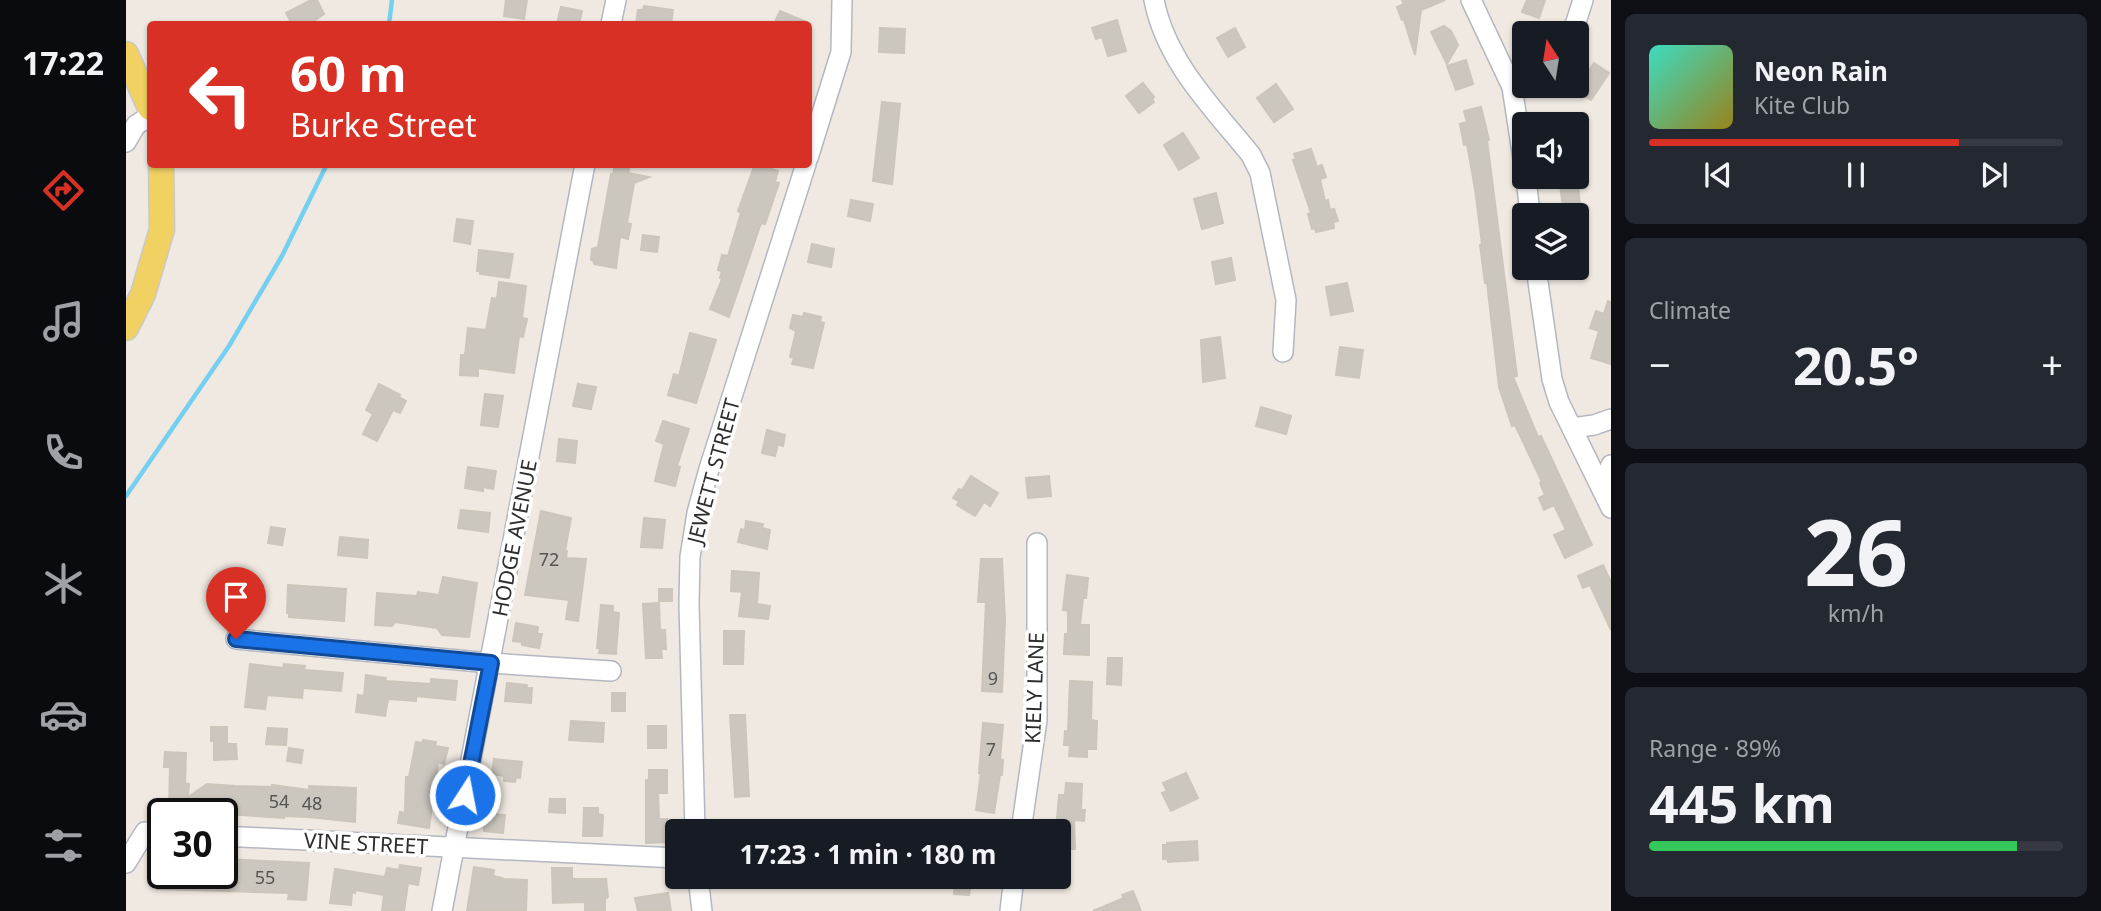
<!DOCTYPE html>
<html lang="en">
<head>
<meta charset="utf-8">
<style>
	body { margin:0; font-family:"Noto Sans",sans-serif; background:#242831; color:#f1f3f6; height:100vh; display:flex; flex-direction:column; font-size:26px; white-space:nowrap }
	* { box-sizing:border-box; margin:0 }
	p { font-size:23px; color:#9ea1a6 }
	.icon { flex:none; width:38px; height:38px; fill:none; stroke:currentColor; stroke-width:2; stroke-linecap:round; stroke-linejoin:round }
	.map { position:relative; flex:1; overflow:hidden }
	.details { display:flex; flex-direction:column; gap:14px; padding:14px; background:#0d0f14; width:490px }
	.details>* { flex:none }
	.banner { position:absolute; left:21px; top:21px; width:665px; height:147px; border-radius:7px; box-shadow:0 2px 5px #0004; background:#d93025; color:#fff; overflow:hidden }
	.needle { width:46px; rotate:348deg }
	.buttons { position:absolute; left:1386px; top:21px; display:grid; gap:14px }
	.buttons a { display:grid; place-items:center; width:77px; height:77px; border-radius:7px; background:#171b24; box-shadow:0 2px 5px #0004; font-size:35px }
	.speed { position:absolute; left:21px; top:798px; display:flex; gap:14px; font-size:35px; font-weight:700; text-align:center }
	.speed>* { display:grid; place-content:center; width:91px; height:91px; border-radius:50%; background:#171b24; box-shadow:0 2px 5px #0004; line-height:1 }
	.speed .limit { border:4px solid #111; border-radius:10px; background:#fff; color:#111 }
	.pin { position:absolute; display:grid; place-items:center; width:60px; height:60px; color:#fff; margin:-72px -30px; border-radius:50% 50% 50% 0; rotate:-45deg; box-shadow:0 0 7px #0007 }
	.pin .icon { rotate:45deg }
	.me { position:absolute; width:77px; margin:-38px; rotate:11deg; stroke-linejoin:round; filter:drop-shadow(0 0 5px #0008) }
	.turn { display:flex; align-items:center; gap:24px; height:147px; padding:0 28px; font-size:32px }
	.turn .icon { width:91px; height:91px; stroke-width:2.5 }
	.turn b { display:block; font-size:49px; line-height:60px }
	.big { font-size:52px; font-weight:700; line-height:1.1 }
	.details .widget { flex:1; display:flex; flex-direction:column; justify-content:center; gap:10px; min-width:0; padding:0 24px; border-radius:10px; background:#242831 }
	.details .dial { align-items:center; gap:0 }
	.dial b { font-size:91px; line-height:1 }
	.song { display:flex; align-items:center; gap:21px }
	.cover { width:84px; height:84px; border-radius:10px; background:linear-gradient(135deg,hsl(170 70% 55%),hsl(50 70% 35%)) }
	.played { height:7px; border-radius:4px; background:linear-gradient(90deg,#d93025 75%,#363941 75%) }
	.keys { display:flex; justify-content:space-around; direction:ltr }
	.heat { display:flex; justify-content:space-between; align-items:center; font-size:38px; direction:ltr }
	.charge { height:10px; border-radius:5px; background:linear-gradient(90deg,#34c759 89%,#363941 0) }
	.trip { position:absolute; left:539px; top:819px; width:406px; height:70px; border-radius:7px; background:#171b24; box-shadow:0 2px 5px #0004; font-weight:700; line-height:70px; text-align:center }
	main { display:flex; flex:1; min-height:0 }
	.dock { display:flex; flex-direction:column; width:126px; justify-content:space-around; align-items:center; background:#090b0e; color:#9ea1a6 }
	.dock .icon { width:49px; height:49px }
	.dock .active { color:#d93025 }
	.dock b { font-size:32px; color:#f1f3f6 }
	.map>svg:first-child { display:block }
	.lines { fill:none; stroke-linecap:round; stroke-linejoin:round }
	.stream { stroke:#75cff0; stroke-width:4.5 }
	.building { fill:#cbc7bf; stroke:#cbc5ba; stroke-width:2 }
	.minor-casing { stroke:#b4b7c1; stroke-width:22 }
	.major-casing { stroke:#c9c9c9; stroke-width:27 }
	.minor { stroke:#fff; stroke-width:19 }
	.major { stroke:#f2d163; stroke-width:24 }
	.route-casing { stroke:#114b97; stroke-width:18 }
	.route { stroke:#1a73e8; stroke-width:12 }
	.labels { text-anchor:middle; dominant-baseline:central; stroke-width:7; stroke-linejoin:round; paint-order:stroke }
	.number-label { font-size:18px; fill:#555452 }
	.street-label { font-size:21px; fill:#2e2e2e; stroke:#fff }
</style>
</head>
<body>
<main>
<nav class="dock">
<b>17:22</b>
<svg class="icon active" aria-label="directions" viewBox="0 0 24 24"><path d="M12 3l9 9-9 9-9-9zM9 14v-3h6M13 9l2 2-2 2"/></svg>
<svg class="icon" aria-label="music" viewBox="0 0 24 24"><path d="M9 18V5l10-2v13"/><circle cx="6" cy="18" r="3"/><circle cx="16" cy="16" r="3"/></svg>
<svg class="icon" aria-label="phone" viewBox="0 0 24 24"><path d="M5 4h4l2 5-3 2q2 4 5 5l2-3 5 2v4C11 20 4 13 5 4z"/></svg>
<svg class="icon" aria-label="climate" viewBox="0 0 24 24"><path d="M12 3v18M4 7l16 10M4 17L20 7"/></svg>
<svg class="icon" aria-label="car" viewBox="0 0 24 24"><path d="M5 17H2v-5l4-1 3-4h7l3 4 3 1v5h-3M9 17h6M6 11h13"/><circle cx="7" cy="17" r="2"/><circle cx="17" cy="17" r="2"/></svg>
<svg class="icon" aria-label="filters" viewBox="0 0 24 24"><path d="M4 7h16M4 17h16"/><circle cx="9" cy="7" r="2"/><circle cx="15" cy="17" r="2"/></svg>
</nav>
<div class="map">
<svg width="1485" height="911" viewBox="0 0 1485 911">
	<rect width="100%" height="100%" fill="#efe9e1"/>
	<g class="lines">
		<g class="stream">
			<path d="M263,24l3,-24"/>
			<path d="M0,496l103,-150 53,-90 45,-92"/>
		</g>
	</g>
	<g class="building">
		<path d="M185,0h6l7,14 -14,10h-18l-6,-11z"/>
		<path d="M380,0h21l-3,19 -20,-3z"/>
		<path d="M1276,0h43l-24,10 -6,45 -11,-35h-2l-5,-13 7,-3z"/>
		<path d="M1401,0h18l-6,18 -17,-6z"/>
		<path d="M518,6l29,4 -2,14h-35l2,-14h5z"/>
		<path d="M435,7l21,4 -3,13h-22z"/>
		<path d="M654,11l31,13h-37z"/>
		<path d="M991,20l9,31 -18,5 -6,-19 -6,2 -4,-11z"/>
		<path d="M1318,26l7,5 7,14 -11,19 -16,-32z"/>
		<path d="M754,28l25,1 -1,24 -25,-1z"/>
		<path d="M1109,28l10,19 -17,10 -11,-19z"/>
		<path d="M1340,60l7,24 -17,6 -9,-24z"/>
		<path d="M1468,63l15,10 -18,27 -15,-9z"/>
		<path d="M1017,83l11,14 -2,2 2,3 -15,11 -13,-17z"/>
		<path d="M1150,84l17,25 -19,13 -17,-24z"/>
		<path d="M756,102l18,2 -8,80 -19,-3z"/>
		<path d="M1355,107l8,33h-2l30,236 -4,1 25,60 3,-1 51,109 -27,13 -11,-23 12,-5 -12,-25 -10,5 -5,-12 6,-3 -5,-12 2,-1 -27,-57 -3,1 -13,-39 -12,-104h-2l-5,-38 2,-1 -7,-55 -8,-45 -3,1 -4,-21 7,-2 -3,-11z"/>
		<path d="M1057,133l16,25 -20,12 -15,-25z"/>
		<path d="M1185,149l6,18 5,-2 4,12 -6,2 5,22 3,-1 2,10 4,-1 4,12 -5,1 1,6 -18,4 -1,-4 -3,1 -4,-15 3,-1 -18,-53 3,-1 -2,-5z"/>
		<path d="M489,164h15l-2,9 21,4 -15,6 -7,40 4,1 -3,15 -8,-2 -4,31 -22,-4v-3l-3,-1 1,-11 6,-2 13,-73 2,1z"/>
		<path d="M629,164l23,7 -3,11 4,1 -14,41 -4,-1 -32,94 -19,-8 12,-30 -2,-1 2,-7 -4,-1 4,-15 6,1 13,-43 -3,-2z"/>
		<path d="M1433,177h18l3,27 -17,3z"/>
		<path d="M1090,193l7,30 -21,6 -8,-30z"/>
		<path d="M725,200l22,4 -3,17 -22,-5z"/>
		<path d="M331,219l16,2 -3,23 -16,-3z"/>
		<path d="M517,235l16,2 -2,15 -16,-2z"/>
		<path d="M686,244l22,5 -3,18 -23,-5z"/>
		<path d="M353,250l34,4 -4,24 -29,-4v-3h-3z"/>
		<path d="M1105,258l4,22 -19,4 -4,-22z"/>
		<path d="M373,282l27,4 -4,32 5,1 -4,18 -4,-1 -5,37 -36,-5v8l-18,-1 1,-20h4l3,-27 18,2 6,-32 5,1z"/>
		<path d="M1221,283l6,28 -22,4 -5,-28z"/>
		<path d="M1482,301l3,1v62l-20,-6 8,-27 -9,-3 6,-17 8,3z"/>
		<path d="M678,313l17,4 -1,5 4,1 -11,45 -21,-4 2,-6 -4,-1 6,-26 -6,-3 3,-13 10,2z"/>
		<path d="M564,333l26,7 -20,63 -28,-8 6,-21 5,2z"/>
		<path d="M1094,337l5,41 -22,4 -2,-42z"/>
		<path d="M1214,347l23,3 -4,28 -23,-3z"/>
		<path d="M253,384l21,11 -1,2 7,4 -6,12 -7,-3 -16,31 -14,-7 10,-20 -7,-4z"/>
		<path d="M452,384l18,3 -5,22 -18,-3z"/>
		<path d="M359,394l18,2 -5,31 -17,-2z"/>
		<path d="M1135,407l30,9 -5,18 -30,-8z"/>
		<path d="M537,421l26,8 -12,37 3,1 -5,19 -20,-5 9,-37 -8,-3z"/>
		<path d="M641,430l18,5 -2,11 -5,-2 -3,12 -13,-3z"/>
		<path d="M433,439l18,2 -2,22 -18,-2z"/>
		<path d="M342,467l28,4 -3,18 -10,-2v4l-18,-3z"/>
		<path d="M845,476l27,17 -8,13 -6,-4 -9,14 -18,-11 2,-4 -6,-3 6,-9 3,1z"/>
		<path d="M923,476l2,20 -23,2 -2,-20z"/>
		<path d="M335,510l29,3 -2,19 -30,-4z"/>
		<path d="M415,511l30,7 -6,33h2l-1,7 20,1 -8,62 -12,-2 3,-19 -44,-5z"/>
		<path d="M518,518l21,2 -3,28 -21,-1z"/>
		<path d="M620,521l17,3 -1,4 8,2 -3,19 -29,-7 3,-13 4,1z"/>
		<path d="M145,527l14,2 -3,16 -14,-2z"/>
		<path d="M214,537l28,3 -1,18 -29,-3z"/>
		<path d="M855,559h21l3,61 -3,72 -20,-1 4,-89h-8z"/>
		<path d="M1477,565l8,17v48l-21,-45 -7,3 -5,-12z"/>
		<path d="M606,571l27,2 -2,31 13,2 -2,13 -29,-3 3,-24 -11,-1z"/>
		<path d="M941,575l21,3 -2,20h-3l-3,27h9v30l-25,-1 1,-20h3v-23l-5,-1z"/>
		<path d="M317,577l34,6 -8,54 -27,-2 -5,-7 -42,-6 -3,4 -17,-1 2,-32 40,3 1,-4 21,3z"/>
		<path d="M162,585l58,4 -2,32 -55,-4v-4h-2z"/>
		<rect x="533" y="589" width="13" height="12"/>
		<path d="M533,603l1,27h5l1,19h-5l1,9h-16l-3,-54z"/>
		<path d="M475,605l12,1v6l6,1 -3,41 -17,-1 1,-5h-3z"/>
		<path d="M390,623l22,4 -1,7h5l-3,14 -17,-3v-3l-9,-1z"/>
		<path d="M598,631h20l-1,33h-19z"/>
		<path d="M982,658h14l-1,27 -14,-1z"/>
		<path d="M124,664l33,4 1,-4 21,2 -1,4 39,3 -2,18 -38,-3 -1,10 -35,-3 -2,14 -20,-2z"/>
		<path d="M240,675l20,3 -1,3 46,3v-5l26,2 -2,19 -39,-4v5l-28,-2 -3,17 -29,-4 2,-17 6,1z"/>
		<path d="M944,681l22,1 -1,38 6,1 -1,28h-9v8l-18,-1 1,-11h-6l1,-14h3z"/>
		<path d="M381,683l20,2 -1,3h6l-1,15 -26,-2z"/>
		<rect x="486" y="693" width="13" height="18"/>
		<path d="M604,715h15l4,81 -14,1z"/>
		<path d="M445,721l33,2 -1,19 -34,-2z"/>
		<path d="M857,723l20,2 -3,34 3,1 -1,15h-2l-6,38 -18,-3 5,-37h-2z"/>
		<rect x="522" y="726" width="18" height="22"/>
		<path d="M85,727h16v17h9l1,15 -23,1v-19h-3z"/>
		<path d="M142,728l19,1 -1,16 -20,-1z"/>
		<path d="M297,740l13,2 -1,4 13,2 -4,16 -6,-2 -9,66 -31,-5 2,-11 5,1 1,-36h3l7,-35 6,1z"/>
		<path d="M163,748l14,2 -2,13 -14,-2z"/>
		<path d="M39,752l21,1 -1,30 4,1 -1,13 19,-13 28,2 37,1v-2l37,5v-4l47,2 -1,34 -47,-5 -24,-1v2l-115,-8 1,-43h-6z"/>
		<path d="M368,759l28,3 -2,16 -4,-1 -1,5 -11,-1v-5l-12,-2z"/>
		<path d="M523,770h18v23h-9l1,26h8l1,23 -22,1v-63h3z"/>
		<path d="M1060,773l12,25 -27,13 -9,-18 5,-2 -4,-8z"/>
		<path d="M940,783l16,1 -1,26h4l-1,11 -10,-1 1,29h-16v-18h-3l3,-36h6z"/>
		<path d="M424,799h15v14l-16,-1z"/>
		<path d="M458,808h14v6l5,1 -1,21h-19z"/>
		<path d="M359,814l20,1 -2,18 -19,-2z"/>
		<path d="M1071,841l1,19 -30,2 -1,-3h-4v-14h4v-2z"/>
		<path d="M98,859l85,4 -3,37 -18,-1 1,-6 -132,-4v-3h-2v-13h67z"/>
		<path d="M274,865l21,3 -3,17 -10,-2 -4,28h-22l2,-16 -29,-5v3l-3,-1 -1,13 -21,-2 5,-34 50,8 2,-9 12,2z"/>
		<path d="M348,867l20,3 -1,6 9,2 -1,1 26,1 -1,31h-59z"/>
		<path d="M426,868h20v11h34l2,18 -3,2v11h-20v-8l-32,1z"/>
		<path d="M830,877h16l-3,18 -15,-1z"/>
		<path d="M1007,891l8,20h-48l31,-13 -2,-3z"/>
		<path d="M542,893l3,18h-33l-3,-13z"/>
	</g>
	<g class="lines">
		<defs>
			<g id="minor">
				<path d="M1028,0c12,62 59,108 97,155l9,18 26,127 -3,52"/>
				<path d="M1345,0l41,87 12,78"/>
				<path d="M485,24l5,-24"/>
				<path d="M1443,33l6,-8 8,-25"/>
				<path d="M0,142l10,-17 14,-9"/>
				<path d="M682,158l33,-106 1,-52"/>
				<path d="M1400,177l4,38"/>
				<path d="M1410,268l16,111 7,23 52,106"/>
				<path d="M1446,428l22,-3 17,-6"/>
				<path d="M1476,489l9,-24"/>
				<path d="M110,639l254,24 121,8"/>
				<path d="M569,831l-6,-227 1,-47 7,-44 12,-44 97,-305"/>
				<path d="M895,831l16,-111v-177"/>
				<path d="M96,836l455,22"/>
				<path d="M0,863l19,-31 18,1"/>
				<path d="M572,877l4,34"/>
				<path d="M316,911l143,-747"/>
				<path d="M884,911l4,-34"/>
			</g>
			<g id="major">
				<path d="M0,54l24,54"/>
				<path d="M0,328l17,-34 19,-65 -1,-65"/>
			</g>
		</defs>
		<use href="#minor" class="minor-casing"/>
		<use href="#major" class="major-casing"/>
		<use href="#minor" class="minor"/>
		<use href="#major" class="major"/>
	</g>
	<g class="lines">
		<defs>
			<path id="route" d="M110,639l255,24 -26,132"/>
		</defs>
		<use href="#route" class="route-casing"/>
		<use href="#route" class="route"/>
	</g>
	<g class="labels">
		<g class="number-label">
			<text x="423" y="559">72</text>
			<text x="867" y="678">9</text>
			<text x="865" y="749">7</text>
			<text x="153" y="801">54</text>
			<text x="186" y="803">48</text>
			<text x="139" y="877">55</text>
		</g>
		<g class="street-label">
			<text transform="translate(587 471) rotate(-75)">JEWETT STREET</text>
			<text transform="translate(388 538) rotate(-79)">HODGE AVENUE</text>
			<text transform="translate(908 688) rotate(-88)">KIELY LANE</text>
			<text transform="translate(240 843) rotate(3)">VINE STREET</text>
		</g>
	</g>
</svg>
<div class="buttons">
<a><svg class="needle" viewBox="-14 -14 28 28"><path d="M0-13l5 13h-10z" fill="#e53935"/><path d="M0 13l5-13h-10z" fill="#9ea1a6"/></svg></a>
<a><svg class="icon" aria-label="sound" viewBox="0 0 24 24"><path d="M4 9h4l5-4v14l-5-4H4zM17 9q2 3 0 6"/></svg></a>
<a><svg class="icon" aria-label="layers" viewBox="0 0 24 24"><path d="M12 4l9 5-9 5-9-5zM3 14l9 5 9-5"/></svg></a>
</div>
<div class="speed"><div class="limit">30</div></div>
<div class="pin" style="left:110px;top:639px;background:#d93025"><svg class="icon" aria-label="arrive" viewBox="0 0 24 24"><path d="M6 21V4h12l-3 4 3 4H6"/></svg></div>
<svg class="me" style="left:339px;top:795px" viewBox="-20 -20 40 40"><circle r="17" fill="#1a73e8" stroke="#fff" stroke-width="3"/><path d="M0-11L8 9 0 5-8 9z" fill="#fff"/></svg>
<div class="trip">17:23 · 1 min · 180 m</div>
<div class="banner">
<div class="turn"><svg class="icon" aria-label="left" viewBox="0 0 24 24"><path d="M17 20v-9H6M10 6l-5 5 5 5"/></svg><div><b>60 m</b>Burke Street</div></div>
</div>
</div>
<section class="details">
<div class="widget">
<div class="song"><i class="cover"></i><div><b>Neon Rain</b><p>Kite Club</p></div></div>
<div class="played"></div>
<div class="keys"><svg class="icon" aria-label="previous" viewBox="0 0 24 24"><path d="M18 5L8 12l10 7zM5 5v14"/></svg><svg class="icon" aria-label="pause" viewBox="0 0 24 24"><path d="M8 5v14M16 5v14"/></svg><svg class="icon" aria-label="next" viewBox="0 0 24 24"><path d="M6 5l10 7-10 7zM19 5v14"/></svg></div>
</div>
<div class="widget"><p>Climate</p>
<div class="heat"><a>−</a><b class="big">20.5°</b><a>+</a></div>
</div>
<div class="widget dial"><b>26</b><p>km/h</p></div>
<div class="widget"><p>Range · 89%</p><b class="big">445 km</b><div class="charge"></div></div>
</section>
</main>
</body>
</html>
